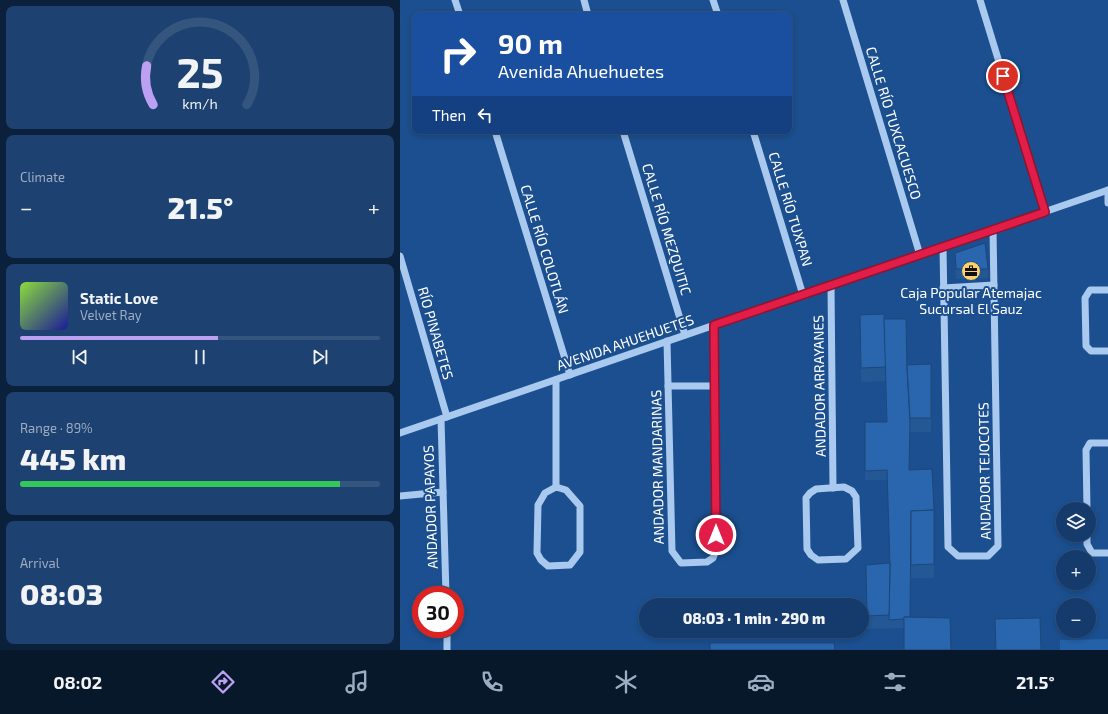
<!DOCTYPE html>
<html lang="en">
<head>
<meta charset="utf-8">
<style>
	body { margin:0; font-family:"Exo 2",sans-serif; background:#1d4271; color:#f1f3f6; height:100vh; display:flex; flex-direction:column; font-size:15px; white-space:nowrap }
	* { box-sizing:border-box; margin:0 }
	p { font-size:13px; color:#9dadc1 }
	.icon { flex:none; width:22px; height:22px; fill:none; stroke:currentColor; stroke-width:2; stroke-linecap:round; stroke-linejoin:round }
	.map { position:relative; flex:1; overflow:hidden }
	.panel { display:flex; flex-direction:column; gap:6px; padding:6px; background:#0b203b; width:400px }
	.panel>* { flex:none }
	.hud { position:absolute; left:12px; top:12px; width:380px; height:122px; border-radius:8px; box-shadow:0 2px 6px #0003,0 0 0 1px #33557e; background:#1a4fa0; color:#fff; overflow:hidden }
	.buttons { position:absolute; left:656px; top:502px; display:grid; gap:8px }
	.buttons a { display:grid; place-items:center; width:40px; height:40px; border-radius:50%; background:#143b6b; box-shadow:0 2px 6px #0003,0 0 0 1px #33557e; font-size:20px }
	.speed { position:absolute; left:12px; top:586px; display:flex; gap:8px; font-size:20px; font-weight:700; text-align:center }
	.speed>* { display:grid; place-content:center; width:52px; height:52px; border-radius:50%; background:#143b6b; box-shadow:0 2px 6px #0003,0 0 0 1px #33557e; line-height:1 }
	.speed .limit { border:6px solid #d22; background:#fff; color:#111 }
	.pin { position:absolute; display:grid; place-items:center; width:34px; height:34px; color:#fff; margin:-17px; border:2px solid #fff; border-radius:50%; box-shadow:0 1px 4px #0007 }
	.me { position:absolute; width:44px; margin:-22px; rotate:0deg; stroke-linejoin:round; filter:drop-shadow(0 0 3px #0008) }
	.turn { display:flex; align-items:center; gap:14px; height:84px; padding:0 20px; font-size:18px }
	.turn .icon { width:52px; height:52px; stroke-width:2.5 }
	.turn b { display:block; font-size:28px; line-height:34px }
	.then { display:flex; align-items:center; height:38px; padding:0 20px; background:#0003; gap:8px; font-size:15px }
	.big { font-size:30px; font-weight:800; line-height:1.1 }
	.panel .card { flex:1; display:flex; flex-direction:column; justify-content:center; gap:6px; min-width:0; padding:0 14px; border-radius:8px; background:#1d4271 }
	.panel .dial { align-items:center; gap:0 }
	.dial svg { height:104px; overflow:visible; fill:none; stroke:#33557e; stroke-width:7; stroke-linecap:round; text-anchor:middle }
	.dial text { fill:#f1f3f6; stroke:none }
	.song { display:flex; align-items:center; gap:12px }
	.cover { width:48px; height:48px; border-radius:6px; background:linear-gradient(135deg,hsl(90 70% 55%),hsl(240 70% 35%)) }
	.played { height:4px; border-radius:2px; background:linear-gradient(90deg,#bca0f2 55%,#33557e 55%) }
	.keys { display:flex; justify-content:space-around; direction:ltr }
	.heat { display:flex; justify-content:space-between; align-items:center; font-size:22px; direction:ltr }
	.charge { height:6px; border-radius:3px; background:linear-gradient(90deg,#34c759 89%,#33557e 0) }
	.trip { position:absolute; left:239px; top:598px; width:230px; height:40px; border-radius:20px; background:#143b6b; box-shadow:0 2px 6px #0003,0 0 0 1px #33557e; font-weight:800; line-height:40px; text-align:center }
	.dock { display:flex; height:64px; justify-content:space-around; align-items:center; background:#08182b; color:#9dadc1 }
	.dock .icon { width:28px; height:28px }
	.dock .on { color:#bca0f2 }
	.dock b { font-size:18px; color:#f1f3f6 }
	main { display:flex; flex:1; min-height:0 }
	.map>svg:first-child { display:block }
	.garden { fill:#2461a8 }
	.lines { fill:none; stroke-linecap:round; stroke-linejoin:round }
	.minor { stroke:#a9c9ee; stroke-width:7 }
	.wall { fill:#245895 }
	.building { fill:#2a66ad; stroke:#1d4779 }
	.route-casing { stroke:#92132f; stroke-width:10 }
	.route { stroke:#e11d48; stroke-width:7 }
	.labels { text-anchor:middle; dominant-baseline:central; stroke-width:4; stroke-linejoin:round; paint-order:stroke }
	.street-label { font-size:14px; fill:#fff; stroke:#1b4f8f }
	.poi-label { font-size:14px; fill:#fff; stroke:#1b4f8f }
</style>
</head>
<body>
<main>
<section class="panel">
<div class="card dial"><svg viewBox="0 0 100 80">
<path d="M14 69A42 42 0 1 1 86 69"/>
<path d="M14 69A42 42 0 0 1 9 39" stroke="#bca0f2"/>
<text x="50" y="56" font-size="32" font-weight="700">25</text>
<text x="50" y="72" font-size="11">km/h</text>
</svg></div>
<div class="card"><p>Climate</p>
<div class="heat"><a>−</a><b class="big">21.5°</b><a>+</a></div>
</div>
<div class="card">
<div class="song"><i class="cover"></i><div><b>Static Love</b><p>Velvet Ray</p></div></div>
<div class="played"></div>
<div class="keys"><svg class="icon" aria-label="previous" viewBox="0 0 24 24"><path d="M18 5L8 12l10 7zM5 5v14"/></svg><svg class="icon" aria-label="pause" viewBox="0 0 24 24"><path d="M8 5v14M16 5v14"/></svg><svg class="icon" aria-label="next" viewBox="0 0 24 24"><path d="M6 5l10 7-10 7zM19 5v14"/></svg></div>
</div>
<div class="card"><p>Range · 89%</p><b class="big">445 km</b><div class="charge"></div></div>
<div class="card"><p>Arrival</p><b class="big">08:03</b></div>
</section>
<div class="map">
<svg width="708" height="650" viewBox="0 0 708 650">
	<rect width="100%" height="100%" fill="#1b4f8f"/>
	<path class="garden" d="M708,639v11h-48v-10z"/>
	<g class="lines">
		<g class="minor">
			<path d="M55,0l5,15"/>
			<path d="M184,0l4,15"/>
			<path d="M313,0l5,15"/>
			<path d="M443,0l77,255"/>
			<path d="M580,0l65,212"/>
			<path d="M95,131l75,244"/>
			<path d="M223,131l62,204"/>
			<path d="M353,131l50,164"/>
			<path d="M708,190v13"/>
			<path d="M543,247l5,300 10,9h30l10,-10 -5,-317"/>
			<path d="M0,256l47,161"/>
			<path d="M431,285l2,203"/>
			<path d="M543,288l51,-3"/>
			<path d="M708,290h-18l-5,8 1,48 5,5h17"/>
			<path d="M267,341l5,210 9,12 26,-1 6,-4 3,-8v-104l-2,-121"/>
			<path d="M156,380v107"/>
			<path d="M268,386h47"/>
			<path d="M41,419l5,176"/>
			<path d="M0,433l708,-243"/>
			<path d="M156,487l10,3 14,16v46l-10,13 -22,1 -7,-6 -4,-7 1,-48 7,-12z"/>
			<path d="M444,487l8,4 4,6 2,51 -12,11 -28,1 -7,-5 -4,-6 -1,-51 4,-5 6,-4z"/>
			<path d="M0,496l43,-4"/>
			<path d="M687,509l-1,-59 4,-7h18"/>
			<path d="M687,535v9l5,9h16"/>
			<path d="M47,629v21"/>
		</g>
	</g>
	<g class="wall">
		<path d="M555,253l33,16v9l-32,1z"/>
		<path d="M484,319l23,51 24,-6v68h-21l-1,38 25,40v68h-23l-7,50 -37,1 -1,-51 24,-15 -3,-83h-22v-58h21l-1,-41 -24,1 -1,-53z"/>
		<path d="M595,619l46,31h-46z"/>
	</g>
	<g class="building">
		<path d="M585,243l3,26h-32l-1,-16z"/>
		<path d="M484,314l2,53 -25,1 -1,-53z"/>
		<path d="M484,319h22l1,51 3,52 -1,48 23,-1 2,41 -23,1 -1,106h-6v2l-15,1 1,-52v-5v3l-3,-96 -22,1v-49h22z"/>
		<path d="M531,364v54h-21l-3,-53z"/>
		<path d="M534,510v54l-23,1v-54z"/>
		<path d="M490,563l-1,52 -22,1 -1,-51z"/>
		<path d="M504,617l46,1 1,32h-47z"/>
		<path d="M640,618l1,32h-45l-1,-31z"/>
		<path d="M310,643h124l1,7h-125z"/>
	</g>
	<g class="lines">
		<defs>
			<path id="route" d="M316,535l-2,-210 331,-113 -42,-136"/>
		</defs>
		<use href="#route" class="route-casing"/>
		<use href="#route" class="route"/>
	</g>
	<defs>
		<symbol id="office-disc" viewBox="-11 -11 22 22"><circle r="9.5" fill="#ffd166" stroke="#1b4f8f"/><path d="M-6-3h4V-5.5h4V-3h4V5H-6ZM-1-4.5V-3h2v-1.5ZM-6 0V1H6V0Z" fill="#111"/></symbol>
	</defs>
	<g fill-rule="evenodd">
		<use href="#office-disc" x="560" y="260" width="22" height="22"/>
	</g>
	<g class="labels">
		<g class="street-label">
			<text transform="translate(494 123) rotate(73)">CALLE RÍO TUXCACUESCO</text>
			<text transform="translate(391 209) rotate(73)">CALLE RÍO TUXPAN</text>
			<text transform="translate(267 229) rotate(73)">CALLE RÍO MEZQUITIC</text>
			<text transform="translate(145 249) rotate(73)">CALLE RÍO COLOTLÁN</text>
			<text transform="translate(36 333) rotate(74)">RÍO PINABETES</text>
			<text transform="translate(225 342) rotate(-19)">AVENIDA AHUEHUETES</text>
			<text transform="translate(419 386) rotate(-91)">ANDADOR ARRAYANES</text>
			<text transform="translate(257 467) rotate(-91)">ANDADOR MANDARINAS</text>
			<text transform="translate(584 471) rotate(-91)">ANDADOR TEJOCOTES</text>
			<text transform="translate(30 507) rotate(-92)">ANDADOR PAPAYOS</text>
		</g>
		<g class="poi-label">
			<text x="571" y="292">Caja Popular Atemajac<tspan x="571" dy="16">Sucursal El Sauz</tspan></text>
		</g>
	</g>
</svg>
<div class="buttons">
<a><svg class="icon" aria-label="layers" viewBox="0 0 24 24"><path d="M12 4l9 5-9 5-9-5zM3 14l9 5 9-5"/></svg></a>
<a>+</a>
<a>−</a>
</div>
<div class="speed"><div class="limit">30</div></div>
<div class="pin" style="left:603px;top:76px;background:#d93025"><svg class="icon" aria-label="arrive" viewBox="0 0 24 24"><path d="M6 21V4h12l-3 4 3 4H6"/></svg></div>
<svg class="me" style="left:316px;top:535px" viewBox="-20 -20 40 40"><circle r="17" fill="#e11d48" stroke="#fff" stroke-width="3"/><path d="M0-11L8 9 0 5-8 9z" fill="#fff"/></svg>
<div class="trip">08:03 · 1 min · 290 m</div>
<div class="hud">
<div class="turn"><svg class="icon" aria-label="right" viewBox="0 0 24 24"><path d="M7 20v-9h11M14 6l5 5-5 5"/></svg><div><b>90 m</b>Avenida Ahuehuetes</div></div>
<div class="then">Then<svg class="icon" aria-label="left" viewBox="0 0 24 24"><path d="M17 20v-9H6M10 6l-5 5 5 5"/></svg></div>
</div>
</div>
</main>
<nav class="dock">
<b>08:02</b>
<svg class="icon on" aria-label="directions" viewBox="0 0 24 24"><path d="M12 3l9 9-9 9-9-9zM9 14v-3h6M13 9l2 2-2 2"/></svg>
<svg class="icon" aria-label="music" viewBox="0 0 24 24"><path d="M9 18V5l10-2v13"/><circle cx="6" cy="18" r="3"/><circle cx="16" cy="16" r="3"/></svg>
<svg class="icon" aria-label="phone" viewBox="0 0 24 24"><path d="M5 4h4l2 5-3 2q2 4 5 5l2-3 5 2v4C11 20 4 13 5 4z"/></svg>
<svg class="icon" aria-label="climate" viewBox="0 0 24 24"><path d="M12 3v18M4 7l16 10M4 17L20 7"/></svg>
<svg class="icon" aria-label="car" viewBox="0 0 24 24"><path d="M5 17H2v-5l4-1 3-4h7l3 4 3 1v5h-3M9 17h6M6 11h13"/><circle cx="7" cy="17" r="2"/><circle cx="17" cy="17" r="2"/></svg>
<svg class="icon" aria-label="filters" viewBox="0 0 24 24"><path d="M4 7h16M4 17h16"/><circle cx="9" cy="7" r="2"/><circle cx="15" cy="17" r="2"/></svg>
<b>21.5°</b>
</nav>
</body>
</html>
